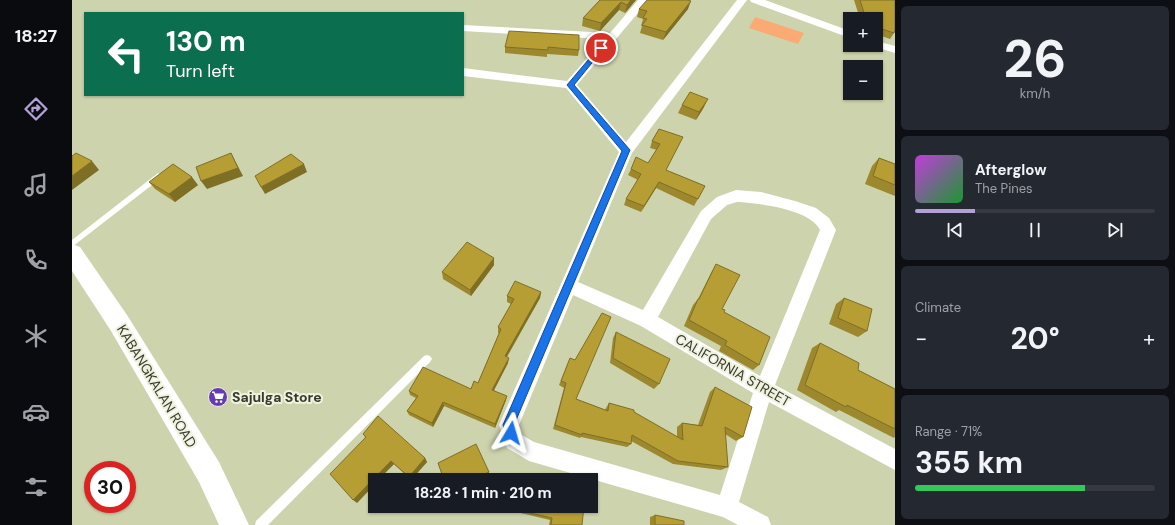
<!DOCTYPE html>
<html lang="en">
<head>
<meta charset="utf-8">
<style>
	body { margin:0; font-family:"DM Sans",sans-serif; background:#242831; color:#f1f3f6; height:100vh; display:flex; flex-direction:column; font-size:15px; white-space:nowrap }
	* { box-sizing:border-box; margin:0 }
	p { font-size:13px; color:#9ea1a6 }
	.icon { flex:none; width:22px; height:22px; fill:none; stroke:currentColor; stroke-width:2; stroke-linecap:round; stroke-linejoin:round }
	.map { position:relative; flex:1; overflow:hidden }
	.details { display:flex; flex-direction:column; gap:6px; padding:6px; background:#0d0f14; width:280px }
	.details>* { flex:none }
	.banner { position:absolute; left:12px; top:12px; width:380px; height:84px; border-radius:0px; box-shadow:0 1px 3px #0004; background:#0b6e4f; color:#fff; overflow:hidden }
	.controls { position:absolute; left:771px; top:12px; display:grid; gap:8px }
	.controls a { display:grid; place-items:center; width:40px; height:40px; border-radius:0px; background:#171b24; box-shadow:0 1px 3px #0004; font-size:20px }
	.speed { position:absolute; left:12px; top:461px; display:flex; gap:8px; font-size:20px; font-weight:700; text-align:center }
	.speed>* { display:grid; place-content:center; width:52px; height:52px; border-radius:50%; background:#171b24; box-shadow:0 1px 3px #0004; line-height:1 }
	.speed .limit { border:6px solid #d22; background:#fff; color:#111 }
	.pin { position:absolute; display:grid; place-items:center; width:34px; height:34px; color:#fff; margin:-17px; border:2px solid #fff; border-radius:50%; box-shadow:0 1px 4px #0007 }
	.me { position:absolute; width:44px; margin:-22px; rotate:7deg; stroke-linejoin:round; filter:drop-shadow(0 0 3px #0008) }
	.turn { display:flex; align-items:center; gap:14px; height:84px; padding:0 16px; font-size:18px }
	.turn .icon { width:52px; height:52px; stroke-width:2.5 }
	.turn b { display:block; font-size:28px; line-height:34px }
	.big { font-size:30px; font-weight:700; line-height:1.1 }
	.details .widget { flex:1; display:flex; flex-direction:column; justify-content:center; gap:6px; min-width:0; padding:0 14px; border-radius:6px; background:#242831 }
	.details .dial { align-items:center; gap:0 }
	.dial b { font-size:52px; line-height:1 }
	.song { display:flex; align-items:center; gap:12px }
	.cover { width:48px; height:48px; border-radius:6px; background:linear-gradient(135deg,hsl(290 70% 55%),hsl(130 70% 35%)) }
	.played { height:4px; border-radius:2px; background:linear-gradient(90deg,#b2a0d7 25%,#363941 25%) }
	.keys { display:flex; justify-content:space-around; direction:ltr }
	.heat { display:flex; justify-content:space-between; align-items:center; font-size:22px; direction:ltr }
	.charge { height:6px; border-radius:3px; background:linear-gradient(90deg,#34c759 71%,#363941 0) }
	.trip { position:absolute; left:296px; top:473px; width:230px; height:40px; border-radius:0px; background:#171b24; box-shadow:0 1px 3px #0004; font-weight:700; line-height:40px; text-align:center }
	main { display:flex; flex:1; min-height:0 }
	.dock { display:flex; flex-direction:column; width:72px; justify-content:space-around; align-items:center; background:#090b0e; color:#9ea1a6 }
	.dock .icon { width:28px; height:28px }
	.dock .on { color:#b2a0d7 }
	.dock b { font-size:18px; color:#f1f3f6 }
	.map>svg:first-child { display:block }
	.green { fill:#faaa72 }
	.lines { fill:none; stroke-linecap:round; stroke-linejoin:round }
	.lane { fill:#fff; fill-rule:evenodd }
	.street { fill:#fff; fill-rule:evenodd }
	.secondary { fill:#fff; fill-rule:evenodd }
	.wall { fill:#9d882e }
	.shaded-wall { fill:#7f6f25 }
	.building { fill:#b69e35; stroke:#7f6f25 }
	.route { fill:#1a73e8; stroke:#114b97 }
	.labels { text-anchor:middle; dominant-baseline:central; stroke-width:4; stroke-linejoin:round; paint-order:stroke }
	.street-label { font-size:14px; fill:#373a2b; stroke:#eef2df }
	.poi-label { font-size:14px; font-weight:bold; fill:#373a2b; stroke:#eef2df; text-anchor:start }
</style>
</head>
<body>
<main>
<nav class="dock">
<b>18:27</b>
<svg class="icon on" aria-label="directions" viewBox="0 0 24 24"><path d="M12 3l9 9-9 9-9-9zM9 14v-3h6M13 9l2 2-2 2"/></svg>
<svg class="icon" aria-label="music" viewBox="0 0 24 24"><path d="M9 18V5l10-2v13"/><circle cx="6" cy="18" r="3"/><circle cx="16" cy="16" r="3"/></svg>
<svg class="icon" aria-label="phone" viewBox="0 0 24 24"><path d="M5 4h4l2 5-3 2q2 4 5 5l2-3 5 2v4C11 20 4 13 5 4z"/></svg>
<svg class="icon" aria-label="climate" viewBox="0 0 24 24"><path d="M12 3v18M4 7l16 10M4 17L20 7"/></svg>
<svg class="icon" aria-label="car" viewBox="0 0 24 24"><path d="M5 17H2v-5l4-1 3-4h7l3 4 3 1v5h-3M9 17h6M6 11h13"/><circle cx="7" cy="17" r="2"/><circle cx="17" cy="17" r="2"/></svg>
<svg class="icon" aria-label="filters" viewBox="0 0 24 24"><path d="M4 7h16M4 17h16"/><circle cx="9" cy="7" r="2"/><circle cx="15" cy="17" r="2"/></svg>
</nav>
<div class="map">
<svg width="823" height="525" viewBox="0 0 823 525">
	<rect width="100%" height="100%" fill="#cdd4ad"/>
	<path class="green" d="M683,17l49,16 -6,11 -49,-16z"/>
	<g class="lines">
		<g class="lane">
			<path d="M86,173l4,3 -1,2 -89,69v-7z"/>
			<path d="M355,355l3,1 2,3 -2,3 -162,163h-13l1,-4 168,-165z"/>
		</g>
		<g class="street">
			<path d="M566,0h11l-72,85 49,57 111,-142h10l-115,153 -54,129 65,28 58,-99 16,-14 19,-7 25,2 34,9 21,7 13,10 7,12 -61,155 120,64v21l-126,-68 -30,100 29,15 3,8h-33l-15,-8 -194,-56 -22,-13 -8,-23 120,-273 -53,-64 -103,-12v-8l104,13 37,-42 -141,-8v-6l147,8zM665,202c21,1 73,7 83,28l-60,146 -102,-59 53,-98 16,-14zM501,295l68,31 112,67 -33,102 -186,-53 -12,-7 -3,-10z"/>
			<path d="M678,0h15l85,31v7l-99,-36z"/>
			<path d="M804,41l19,5v7l-23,-7 -1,-1h5z"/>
		</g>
		<path class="secondary" d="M0,244l8,3 47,68 92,147 30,63h-30l-20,-43 -88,-151 -39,-60z"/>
	</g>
	<g class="wall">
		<path d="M528,0h36l-11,13 -6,-3 -19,21 -18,-5 1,-8z"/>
		<path d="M782,0h41l-1,33 -4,6 -14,-5v-15h-16z"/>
		<path d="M567,9h49l-25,31 -23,-7 2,-7h-1l2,-7 -6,-2z"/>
		<path d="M507,35v15l-1,6 -31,-2v3l-42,-4v-6z"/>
		<path d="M610,105l22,2 -8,13 -18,-7z"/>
		<path d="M587,129l7,41 39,16 -11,20 -38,-18 -15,24 -17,-7 2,-6 12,-19 -10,-5 3,-6 17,-6 9,-13 -7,-2 2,-7z"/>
		<path d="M807,158l16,6v32l-30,-12 7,-18z"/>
		<path d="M77,182l49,3 -23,17 -20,-13z"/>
		<path d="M422,258v7l-23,31 -28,-17 -1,-7z"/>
		<path d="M644,264l6,45 37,56 -6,5 -34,-19 2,-5 -37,-20 9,-21 5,-6 14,-28z"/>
		<path d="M469,292l-1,6 -33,59 1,6 -14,27 12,10 -11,28 -51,-22 -11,21 -24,-12 -2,-4 9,-13 -6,-3 -1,-4 62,-2 7,-6 21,-50h-1v-6l13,-23 -4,-2v-6z"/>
		<path d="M772,298l23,33 -9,6 -29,-13 7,-20z"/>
		<path d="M544,332l43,52 -5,5 -44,-26 3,-25z"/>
		<path d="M748,343l38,27 37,19v48l-1,1 -55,-28 -3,2 -39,-22 15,-42z"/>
		<path d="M498,358l6,41 29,11 1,-2 3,-5 25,9 43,25v-10l5,-4 16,2 12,-33 5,-5 28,50 -7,4 -11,-7 3,33 -7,3 -48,-6 -42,-23v3l-4,3 -46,-10 -1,1 -27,-9 11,-41 -5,-3z"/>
		<path d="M291,434l62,24 2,4 -16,18 -17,-16 -16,16h-3v4l-18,19 8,-66z"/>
		<path d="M428,506l82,19h-33l1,-5 -50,-12z"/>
		<path d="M583,515l29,10h-34v-8z"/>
	</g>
	<g class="shaded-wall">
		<path d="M559,0h5l-11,13 2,-8z"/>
		<path d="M619,1l-3,8 -25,31 3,-8z"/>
		<path d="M549,2l-2,8 -19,21 1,-8z"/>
		<path d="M636,99l-4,8 -8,13 3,-8z"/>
		<path d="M159,153l12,23 -36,13 -6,-8z"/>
		<path d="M20,161l7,9 -27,20v-14z"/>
		<path d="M232,164l3,8 -42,22 -4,-7z"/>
		<path d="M120,177l6,8 -23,17 -6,-8z"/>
		<path d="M587,182l-3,6 -15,24 3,-6z"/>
		<path d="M422,258v7l-23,31 -1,-6z"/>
		<path d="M469,292l-1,6 -36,63 1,-5z"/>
		<path d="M437,358l-1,5 -16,31v-4z"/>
		<path d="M435,396l-1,4 -11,28v-4z"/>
		<path d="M371,402l1,4 -11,21 -1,-4z"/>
		<path d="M353,458l2,4 -16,18 -2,-3z"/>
		<path d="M319,461l3,3 -16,16h-3v4l-18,19 -4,-3z"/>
		<path d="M417,472v3l-10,5h-7z"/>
	</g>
	<g class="building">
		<path d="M528,0h31l-4,5 -6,-3 -20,21 -18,-5z"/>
		<path d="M575,0h40l4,1 -25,31 -24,-7 5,-6 -4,-1 4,-7 -8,-2z"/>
		<path d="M788,0h35v30l-1,3 -18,-6v-8h-10z"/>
		<path d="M437,31l70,4v15l-31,-3v3l-43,-3z"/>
		<path d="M618,92l18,7 -9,13 -17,-7z"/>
		<path d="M587,129l24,8 -17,33 39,16 -7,13 -39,-17 -15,24 -18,-7 15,-25 -10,-5 5,-12 12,6 12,-19 -8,-3z"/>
		<path d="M4,153l16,8 -20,15v-20z"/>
		<path d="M159,153l7,15 -37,13 -5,-14z"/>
		<path d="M219,154l13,10 -43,23 -6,-11z"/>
		<path d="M807,158l16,6v21l-22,-9z"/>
		<path d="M101,164l19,13 -23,17 -20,-12z"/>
		<path d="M395,242l27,16 -24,32 -28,-18z"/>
		<path d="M644,264l24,11 -18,34 3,1 -1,2 46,25 -11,28 -34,-20 2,-4 -38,-21 9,-21h1z"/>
		<path d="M443,281l26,11 -36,64 4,2 -17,32 15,6 -12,28 -52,-22 -11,21 -25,-12 11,-15 -9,-5 14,-24 48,22 3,-8 4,2 23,-54 -3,-2 16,-28 -7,-3z"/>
		<path d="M772,298l28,11 -5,22 -29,-13z"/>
		<path d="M530,313l9,4 -35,82 32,12 1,-8 25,7v2l49,28 -1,-17 20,3 13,-39 37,20 -9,30 -18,-10 3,40 -50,-6 -46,-26 -1,9 -49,-11v2l-27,-10 11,-42 -5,-2 9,-23 5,2z"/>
		<path d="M544,332l54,27 -11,25 -46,-26z"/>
		<path d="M748,343l39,20 -1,7 37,19v40l-48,-24 -1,2 -41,-22z"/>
		<path d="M306,416l47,42 -16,19 -18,-16 -38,39 -23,-26 36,-37 -3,-3z"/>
		<path d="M404,444l13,28 -17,8h-28l-6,-17z"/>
		<path d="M428,506h84l-2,19h-31l1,-7z"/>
		<path d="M583,515l29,6v4h-29z"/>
	</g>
	<path class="route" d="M527,47l5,1 -30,37 56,65 -116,275 3,8 -2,4 -4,1 -4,-1 -4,-12 119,-274 -55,-66z"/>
	<defs>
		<symbol id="supermarket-disc" viewBox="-11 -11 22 22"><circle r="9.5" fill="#663ab2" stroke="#eef2df"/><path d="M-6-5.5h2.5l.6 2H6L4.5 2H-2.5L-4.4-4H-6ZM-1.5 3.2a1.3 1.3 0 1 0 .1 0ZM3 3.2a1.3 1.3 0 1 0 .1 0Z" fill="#fff"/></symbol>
	</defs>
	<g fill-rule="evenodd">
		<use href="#supermarket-disc" x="135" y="386" width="22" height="22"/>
	</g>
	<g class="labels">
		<g class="street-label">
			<text transform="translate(661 370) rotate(30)">CALIFORNIA STREET</text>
			<text transform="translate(85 386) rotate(59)">KABANGKALAN ROAD</text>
		</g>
		<g class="poi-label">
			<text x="160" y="397">Sajulga Store</text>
		</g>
	</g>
</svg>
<div class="controls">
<a>+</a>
<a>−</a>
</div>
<div class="speed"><div class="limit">30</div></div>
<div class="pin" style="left:529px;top:48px;background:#d93025"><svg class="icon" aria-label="arrive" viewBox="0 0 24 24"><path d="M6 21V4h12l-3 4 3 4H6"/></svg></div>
<svg class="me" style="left:439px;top:433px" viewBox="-20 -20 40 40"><path d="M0-17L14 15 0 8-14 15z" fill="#1a73e8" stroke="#fff" stroke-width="4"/></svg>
<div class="trip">18:28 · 1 min · 210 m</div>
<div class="banner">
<div class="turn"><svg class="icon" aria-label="left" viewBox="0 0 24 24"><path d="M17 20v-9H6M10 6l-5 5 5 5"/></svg><div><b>130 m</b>Turn left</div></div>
</div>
</div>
<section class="details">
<div class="widget dial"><b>26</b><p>km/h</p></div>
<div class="widget">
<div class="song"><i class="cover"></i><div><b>Afterglow</b><p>The Pines</p></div></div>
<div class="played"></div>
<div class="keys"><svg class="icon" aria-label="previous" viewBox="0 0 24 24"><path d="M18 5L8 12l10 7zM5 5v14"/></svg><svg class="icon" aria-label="pause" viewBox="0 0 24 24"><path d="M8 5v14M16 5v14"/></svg><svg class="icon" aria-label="next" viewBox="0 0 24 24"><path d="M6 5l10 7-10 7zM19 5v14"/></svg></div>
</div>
<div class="widget"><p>Climate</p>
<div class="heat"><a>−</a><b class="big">20°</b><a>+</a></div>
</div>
<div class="widget"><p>Range · 71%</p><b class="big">355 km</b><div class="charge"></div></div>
</section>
</main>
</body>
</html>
